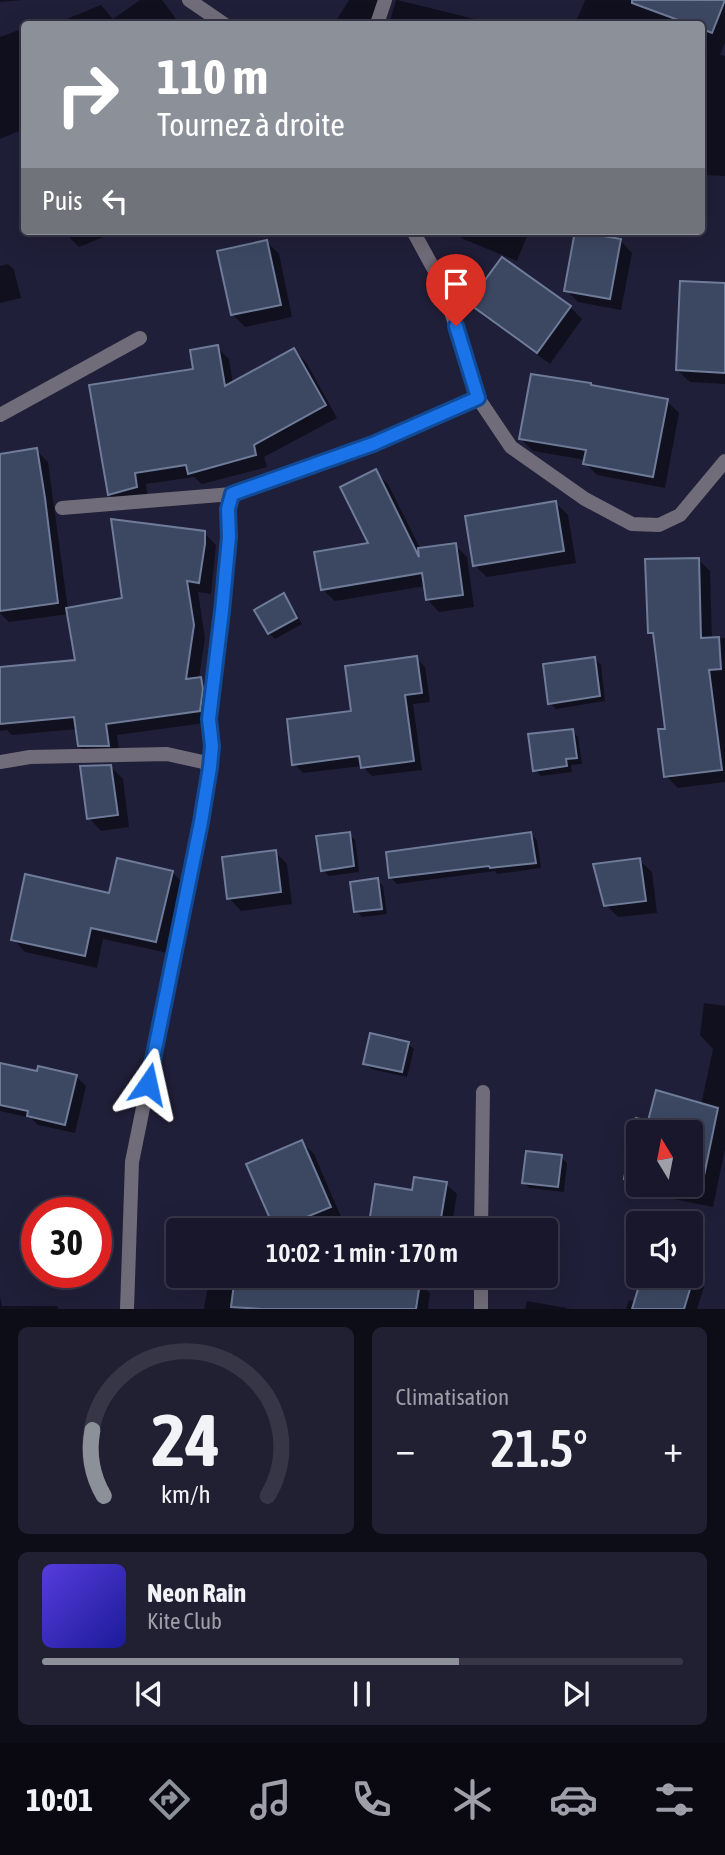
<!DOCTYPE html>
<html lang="fr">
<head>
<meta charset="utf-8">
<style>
	body { margin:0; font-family:"Asap Condensed",sans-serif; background:#212033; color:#f1f3f6; height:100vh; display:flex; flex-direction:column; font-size:26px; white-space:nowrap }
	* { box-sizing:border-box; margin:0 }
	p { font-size:23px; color:#9f9fa9 }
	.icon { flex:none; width:38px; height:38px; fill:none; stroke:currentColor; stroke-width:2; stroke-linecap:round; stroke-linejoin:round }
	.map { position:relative; height:1309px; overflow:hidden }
	.drawer { display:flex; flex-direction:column; gap:18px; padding:18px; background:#0d0d18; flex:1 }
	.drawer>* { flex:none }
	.banner { position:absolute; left:21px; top:21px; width:684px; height:214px; border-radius:7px; box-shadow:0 7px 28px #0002,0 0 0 2px #363647; background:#8c9099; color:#fff; overflow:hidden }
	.needle { width:46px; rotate:350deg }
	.tools { position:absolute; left:626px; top:1120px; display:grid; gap:14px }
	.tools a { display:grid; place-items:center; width:77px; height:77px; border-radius:7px; background:#18172b; box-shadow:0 7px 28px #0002,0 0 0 2px #363647; font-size:35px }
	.speed { position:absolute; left:21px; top:1197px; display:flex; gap:14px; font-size:35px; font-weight:700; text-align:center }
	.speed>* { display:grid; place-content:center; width:91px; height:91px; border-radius:50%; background:#18172b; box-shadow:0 7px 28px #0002,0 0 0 2px #363647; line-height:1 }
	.speed .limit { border:10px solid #d22; background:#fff; color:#111 }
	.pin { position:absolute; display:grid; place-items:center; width:60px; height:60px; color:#fff; margin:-72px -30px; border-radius:50% 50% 50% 0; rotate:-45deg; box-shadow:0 0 7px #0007 }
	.pin .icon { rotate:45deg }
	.me { position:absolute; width:77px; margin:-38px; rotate:11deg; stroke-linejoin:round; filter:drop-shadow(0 0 5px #0008) }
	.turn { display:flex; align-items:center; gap:24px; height:147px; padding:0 21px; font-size:32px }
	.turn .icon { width:91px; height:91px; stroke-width:2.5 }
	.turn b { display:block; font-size:49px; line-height:60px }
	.then { display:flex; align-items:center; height:66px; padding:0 21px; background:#0003; gap:14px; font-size:26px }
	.big { font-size:52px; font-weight:600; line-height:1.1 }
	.drawer .widget { flex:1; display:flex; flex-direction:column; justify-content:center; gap:10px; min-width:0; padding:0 24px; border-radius:10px; background:#212033 }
	.drawer .dial { align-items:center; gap:0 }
	.dial svg { height:182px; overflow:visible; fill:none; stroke:#363647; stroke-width:7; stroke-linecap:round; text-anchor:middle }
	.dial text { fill:#f1f3f6; stroke:none }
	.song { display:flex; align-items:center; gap:21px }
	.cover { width:84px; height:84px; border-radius:10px; background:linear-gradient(135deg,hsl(250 70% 55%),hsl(240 70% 35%)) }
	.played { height:7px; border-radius:4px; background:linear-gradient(90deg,#8c9099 65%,#363647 65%) }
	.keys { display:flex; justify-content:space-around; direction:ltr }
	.heat { display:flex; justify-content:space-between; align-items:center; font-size:38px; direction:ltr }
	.drawer .tiles { flex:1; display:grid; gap:18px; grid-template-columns:1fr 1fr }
	.widget:last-child { grid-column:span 2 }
	.trip { position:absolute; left:166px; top:1218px; width:392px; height:70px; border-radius:7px; background:#18172b; box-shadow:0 7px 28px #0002,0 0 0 2px #363647; font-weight:600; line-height:70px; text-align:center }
	.menu { display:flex; height:112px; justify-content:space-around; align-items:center; background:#0a0911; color:#9f9fa9 }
	.menu .icon { width:49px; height:49px }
	.menu .selected { color:#8c9099 }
	.menu b { font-size:32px; color:#f1f3f6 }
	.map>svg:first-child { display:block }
	.shadow { fill:#0007; fill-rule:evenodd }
	.building { fill:#3c4862; stroke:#6e7b99; stroke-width:2 }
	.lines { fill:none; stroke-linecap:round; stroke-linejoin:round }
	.street { stroke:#716c79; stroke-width:14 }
	.route-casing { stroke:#114b97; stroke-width:18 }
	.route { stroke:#1a73e8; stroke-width:12 }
</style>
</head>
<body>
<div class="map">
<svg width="725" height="1309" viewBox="0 0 725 1309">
	<rect width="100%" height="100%" fill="#201f39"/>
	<g class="shadow">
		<path d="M0,0h22l-22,2z"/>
		<path d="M140,0h22l18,24h-126l47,-19 12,14z"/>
		<path d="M349,0h34v24h-49z"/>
		<path d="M396,0h1l98,24h-106z"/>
		<path d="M585,0h140v42l-5,13 5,1v120l-23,-1v-151h-127z"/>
		<path d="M24,28v101l-24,10v-102z"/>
		<path d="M66,231h52l-39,16 -12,-12z"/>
		<path d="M454,231h75l-12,30 -54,-22z"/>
		<path d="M620,240l12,13 -11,57 -43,-8 -12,-12z"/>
		<path d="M267,242l12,12 13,63 -47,10 -12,-12z"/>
		<path d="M502,259l68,48 12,12 -32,45 -68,-49 -12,-12z"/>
		<path d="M8,264l6,6 7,28 -21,5v-37z"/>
		<path d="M725,284v100l-35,-2 -13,-12z"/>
		<path d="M217,347l12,12 4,25 61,-34 12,12 31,56 -73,39 3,10 -65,17 -8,-7 -48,7 2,15 -27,7 -12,-12 86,-123z"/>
		<path d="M667,401l12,12 -14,75 -68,-13 -12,-12 1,-3 -53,-9 -12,-12z"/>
		<path d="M36,450l12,12 20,147 56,-10 80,-66 12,12 -5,49 -13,-2 7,46 -6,40 13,13v31l-95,13 3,22h-29l-12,-11 -2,-17 -65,6 -5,-5 -7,1v-63l77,-6 -8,-48 -60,8 -9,-9v-157z"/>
		<path d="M375,472l13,12 33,66 34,-5 12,12 7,50 -35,5 -12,-13 -2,-13 -90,15 -13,-12 48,-45z"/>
		<path d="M555,502l13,13 8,48 -89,14 -13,-12z"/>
		<path d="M698,559l12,12 2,68 13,-1v144l-47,6 -12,-12 1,-46 -11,-91 -7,-7z"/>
		<path d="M283,595l6,6 13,23 -27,15 -6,-6z"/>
		<path d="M416,658l9,9 5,35 -17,2 9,66 -50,6 -10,-10 -59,7 -9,-9z"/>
		<path d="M595,659l6,6 4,36 -49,8 -6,-6z"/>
		<path d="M572,731l6,6 4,27 -11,1 1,7 -31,4 -6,-6z"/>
		<path d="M111,767l12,12 6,48 -28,4 -12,-13z"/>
		<path d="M349,834l6,6 4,32 -30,4 -6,-6z"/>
		<path d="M531,834l6,6 4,28 -44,6 -2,-3 -98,13 -6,-6z"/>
		<path d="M275,852l12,12 5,40 -51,7 -12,-13z"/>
		<path d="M639,860l13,12 5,41 -39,4 -12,-12z"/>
		<path d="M172,872l12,12 -16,69 -65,-14 -6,29 -72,-16 -12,-13 97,-44z"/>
		<path d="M377,880l6,6 4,28 -25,3 -6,-6z"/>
		<path d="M704,1003l21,3v143l-12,58 -74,-15 -13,-13 12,-59 11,3 52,-18 12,-56 -13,-14zM639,1132h52v53h-52z"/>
		<path d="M408,1044l6,5 -7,28 -36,-8 -6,-6z"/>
		<path d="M0,1064l38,9 38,3 10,10 -11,47 -37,-8 -7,-7 -31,-7z"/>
		<path d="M302,1142l12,12 28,65 -26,11h-39l-29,-65z"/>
		<path d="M561,1157l6,6 -3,29 -35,-4 -6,-6z"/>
		<path d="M446,1184l11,10 -5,29 -11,-2 -1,9h-70l6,-44 38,6z"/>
		<path d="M173,1241h5v35h33l-31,13 -12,-11z"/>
		<path d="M318,1276l44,7 1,-7h70l-1,6 -11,2 9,9 -2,16h-224l5,-30 106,15z"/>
		<path d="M644,1276l49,1 11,10 -7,22h-71l3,-9 7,2z"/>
		<path d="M0,1296l2,10h55l2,3h-59z"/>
		<path d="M527,1301l40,7v1h-42z"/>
	</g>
	<g class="building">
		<path d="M632,0h93l-13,33 -10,-4v-5h-13l-57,-21z"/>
		<path d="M575,231l46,8 -11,60 -46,-8z"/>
		<path d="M267,240l14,65 -50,10 -14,-64z"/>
		<path d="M502,257l69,49 -34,47 -69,-50z"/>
		<path d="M680,281l45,2v90l-49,-3z"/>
		<path d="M218,345l7,41 69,-38 32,57 -72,40 2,10 -68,19 -2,-9 -51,8 2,14 -29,8 -19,-110 104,-16 -3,-19z"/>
		<path d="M531,374l60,9v2l77,14 -15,78 -70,-13 3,-14 -67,-11z"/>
		<path d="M37,448l8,50 13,105 -58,8v-157z"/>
		<path d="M376,469l43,88 -1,-9 38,-5 7,52 -37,5 -4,-27 -101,17 -7,-38 54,-9 -28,-56z"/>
		<path d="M556,501l8,50 -91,15 -8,-50z"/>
		<path d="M111,519l94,12v13l-6,39 -12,-2 7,44 -8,54 15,-2 2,12 -3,22 -94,13 3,22h-31l-4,-29 -74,7v-57l75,-7 -9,-52 56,-10z"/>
		<path d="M699,558l2,80 18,-1 2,32 -12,1 13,100 -58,7 -6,-48h7l-12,-96h-5l-3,-74z"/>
		<path d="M284,593l13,25 -29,16 -14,-24z"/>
		<path d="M417,656l5,37 -17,2 9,66 -53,7 -2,-12 -67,9 -5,-46 64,-8 -6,-45z"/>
		<path d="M595,657l5,39 -52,8 -5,-40z"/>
		<path d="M573,729l4,29 -11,1 1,7 -34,5 -5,-37z"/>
		<path d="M111,765l7,50 -31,4 -7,-53z"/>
		<path d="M350,832l4,34 -33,5 -5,-35z"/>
		<path d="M531,832l5,31 -46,5 -1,-2 -100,12 -3,-26z"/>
		<path d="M276,850l5,42 -54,7 -5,-42z"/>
		<path d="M117,858l56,13 -17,71 -65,-14 -6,28 -74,-16 14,-66 84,19z"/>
		<path d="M640,858l6,43 -42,5 -11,-42z"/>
		<path d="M378,878l4,31 -28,3 -4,-30z"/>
		<path d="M370,1033l39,9 -7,30 -39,-8z"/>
		<path d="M0,1063l37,8 1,-5 39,9 -12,50 -38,-9 1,-5 -28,-6z"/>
		<path d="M656,1090l62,18 -18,87 -49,-10h40v-53h-52v50l-15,-3 12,-61 12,3z"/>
		<path d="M302,1140l29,67 -56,23 -29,-66z"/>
		<path d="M526,1151l36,4 -4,32 -36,-4z"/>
		<path d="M414,1177l33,5 -8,48h-71l7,-46 37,6z"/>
		<path d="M235,1276h125l1,3 1,-3h59l-5,33h-154l-31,-2z"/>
		<path d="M642,1276h52l-10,33h-52z"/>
	</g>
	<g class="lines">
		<g class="street">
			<path d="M189,0l35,24"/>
			<path d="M377,24l8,-24"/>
			<path d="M413,231l30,55 35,112 33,49 74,52 47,25 27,1 21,-10 45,-54"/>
			<path d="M0,415l140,-77"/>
			<path d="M62,508l170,-14"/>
			<path d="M0,762l30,-5 137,-3 36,8 7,5"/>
			<path d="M481,1230l2,-138"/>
			<path d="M127,1309l5,-147 69,-340 11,-76 -3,-27 13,-108 7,-74 -1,-28 4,-15 141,-49 105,-47"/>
			<path d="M481,1309v-33"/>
		</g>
	</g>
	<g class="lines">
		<defs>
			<path id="route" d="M148,1084l53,-262 9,-55 2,-21 -3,-27 13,-108 7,-74 -1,-28 4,-15 141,-50 105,-46 -22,-72"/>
		</defs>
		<use href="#route" class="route-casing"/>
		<use href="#route" class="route"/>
	</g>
</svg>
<div class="tools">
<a><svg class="needle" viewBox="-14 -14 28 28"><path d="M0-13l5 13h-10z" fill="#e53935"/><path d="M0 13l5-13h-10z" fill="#9f9fa9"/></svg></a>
<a><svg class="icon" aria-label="sound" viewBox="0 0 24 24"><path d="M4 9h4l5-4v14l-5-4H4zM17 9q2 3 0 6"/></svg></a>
</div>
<div class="speed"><div class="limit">30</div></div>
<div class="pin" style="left:456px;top:326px;background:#d93025"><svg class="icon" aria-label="arrive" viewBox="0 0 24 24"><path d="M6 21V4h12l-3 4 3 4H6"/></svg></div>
<svg class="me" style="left:148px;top:1084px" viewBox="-20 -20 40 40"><path d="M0-17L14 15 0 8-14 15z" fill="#1a73e8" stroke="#fff" stroke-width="4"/></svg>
<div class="trip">10:02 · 1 min · 170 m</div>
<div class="banner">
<div class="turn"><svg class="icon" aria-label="right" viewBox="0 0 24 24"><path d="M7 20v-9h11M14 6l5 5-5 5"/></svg><div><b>110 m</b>Tournez à droite</div></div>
<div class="then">Puis<svg class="icon" aria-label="left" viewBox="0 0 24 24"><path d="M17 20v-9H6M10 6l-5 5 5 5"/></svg></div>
</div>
</div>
<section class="drawer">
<div class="tiles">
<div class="widget dial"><svg viewBox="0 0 100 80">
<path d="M14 69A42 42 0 1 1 86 69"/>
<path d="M14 69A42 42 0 0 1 9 40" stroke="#8c9099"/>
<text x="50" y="56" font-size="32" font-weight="700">24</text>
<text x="50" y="72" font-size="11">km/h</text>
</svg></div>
<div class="widget"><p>Climatisation</p>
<div class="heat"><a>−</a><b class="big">21.5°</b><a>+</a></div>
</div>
<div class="widget">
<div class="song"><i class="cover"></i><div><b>Neon Rain</b><p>Kite Club</p></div></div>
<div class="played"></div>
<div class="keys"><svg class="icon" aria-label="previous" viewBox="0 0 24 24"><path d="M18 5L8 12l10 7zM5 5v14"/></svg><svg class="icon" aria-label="pause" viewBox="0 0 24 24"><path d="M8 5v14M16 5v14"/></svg><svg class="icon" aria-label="next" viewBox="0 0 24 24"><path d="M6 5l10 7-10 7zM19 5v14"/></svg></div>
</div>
</div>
</section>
<nav class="menu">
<b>10:01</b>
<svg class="icon selected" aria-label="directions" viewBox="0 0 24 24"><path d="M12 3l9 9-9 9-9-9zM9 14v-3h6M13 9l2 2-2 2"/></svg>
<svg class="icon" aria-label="music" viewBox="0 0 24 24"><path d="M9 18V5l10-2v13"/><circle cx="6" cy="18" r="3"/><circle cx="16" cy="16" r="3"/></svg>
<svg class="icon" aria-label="phone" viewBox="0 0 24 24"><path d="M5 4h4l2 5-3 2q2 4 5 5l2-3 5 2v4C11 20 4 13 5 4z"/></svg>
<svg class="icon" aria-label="climate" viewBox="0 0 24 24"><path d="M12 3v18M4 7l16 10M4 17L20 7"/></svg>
<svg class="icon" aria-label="car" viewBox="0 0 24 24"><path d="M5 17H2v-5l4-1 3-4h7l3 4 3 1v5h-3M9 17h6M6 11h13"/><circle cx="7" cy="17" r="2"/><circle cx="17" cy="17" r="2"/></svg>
<svg class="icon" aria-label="filters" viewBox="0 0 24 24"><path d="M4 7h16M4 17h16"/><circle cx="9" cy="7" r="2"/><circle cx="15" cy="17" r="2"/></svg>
</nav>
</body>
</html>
